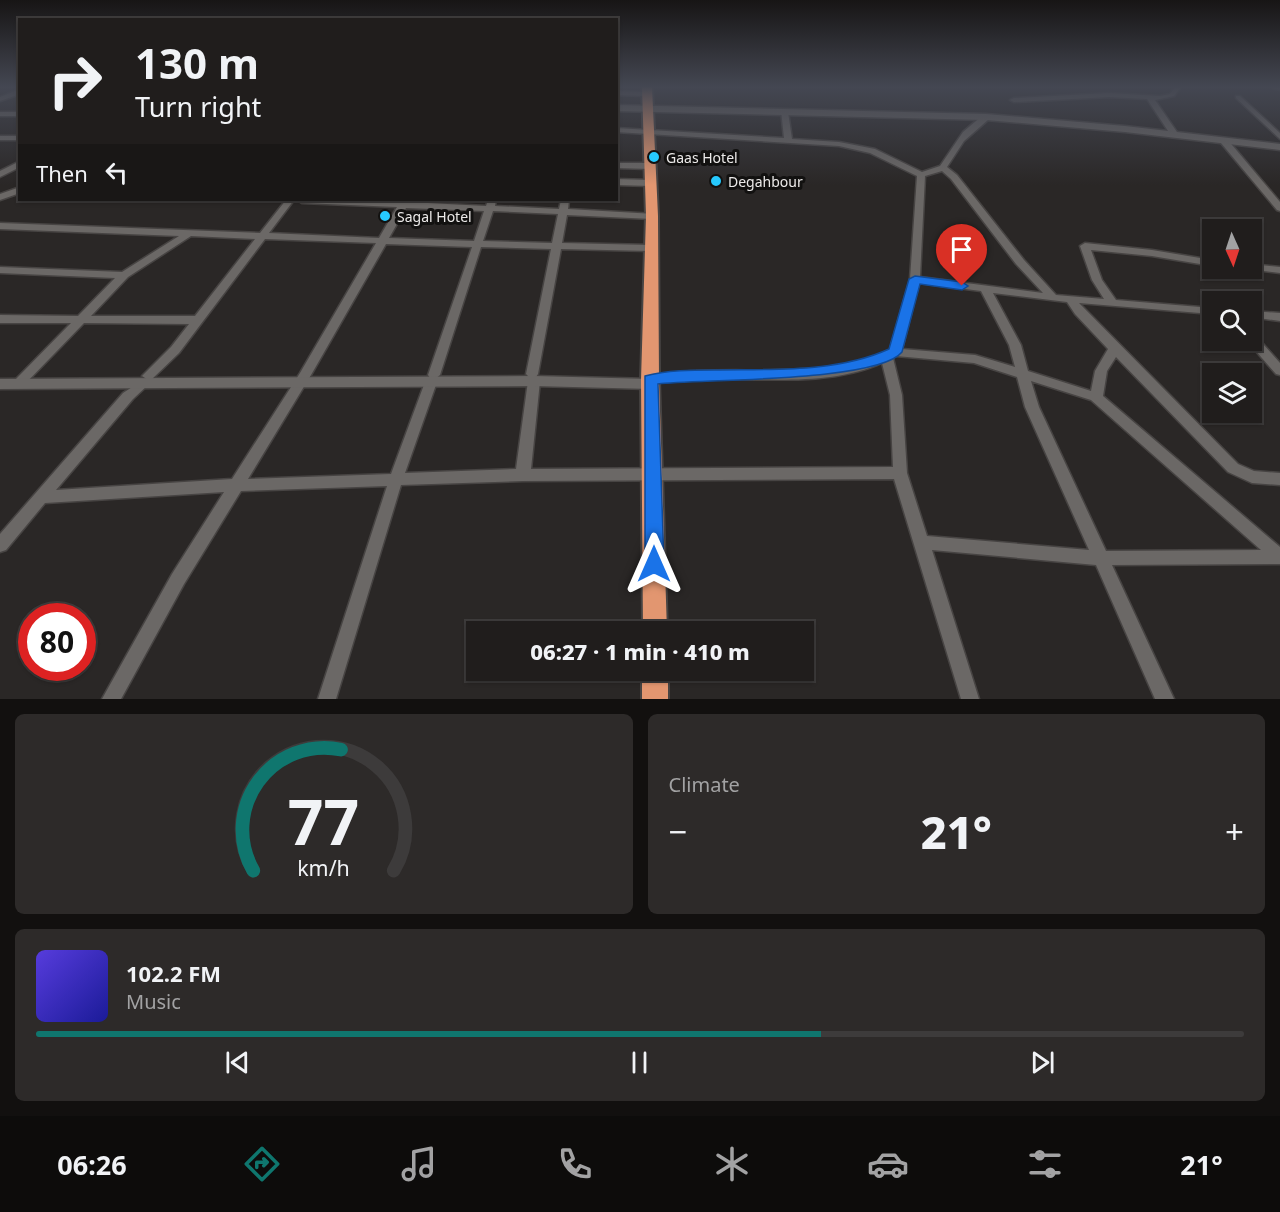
<!DOCTYPE html>
<html lang="en">
<head>
<meta charset="utf-8">
<style>
	body { margin:0; font-family:"Noto Sans",sans-serif; background:#2d2a29; color:#f1f3f6; height:100vh; display:flex; flex-direction:column; font-size:22px; white-space:nowrap }
	* { box-sizing:border-box; margin:0 }
	p { font-size:20px; color:#a2a2a3 }
	.icon { flex:none; width:33px; height:33px; fill:none; stroke:currentColor; stroke-width:2; stroke-linecap:round; stroke-linejoin:round }
	.map { position:relative; height:699px; overflow:hidden }
	.details { display:flex; flex-direction:column; gap:15px; padding:15px; background:#12100f; flex:1 }
	.details>* { flex:none }
	.banner { position:absolute; left:18px; top:18px; width:600px; height:183px; border-radius:0px; box-shadow:0 2px 4px #0004,0 0 0 2px #3d3b3b; background:#201d1c; color:#f1f3f6; overflow:hidden }
	.needle { width:39px; rotate:177deg }
	.controls { position:absolute; left:1202px; top:219px; display:grid; gap:12px }
	.controls a { display:grid; place-items:center; width:60px; height:60px; border-radius:0px; background:#201d1c; box-shadow:0 2px 4px #0004,0 0 0 2px #3d3b3b; font-size:30px }
	.speed { position:absolute; left:18px; top:603px; display:flex; gap:12px; font-size:30px; font-weight:700; text-align:center }
	.speed>* { display:grid; place-content:center; width:78px; height:78px; border-radius:50%; background:#201d1c; box-shadow:0 2px 4px #0004,0 0 0 2px #3d3b3b; line-height:1 }
	.speed .limit { border:9px solid #d22; background:#fff; color:#111 }
	.pin { position:absolute; display:grid; place-items:center; width:51px; height:51px; color:#fff; margin:-62px -26px; border-radius:50% 50% 50% 0; rotate:-45deg; box-shadow:0 0 6px #0007 }
	.pin .icon { rotate:45deg }
	.me { position:absolute; width:66px; margin:-33px; rotate:0deg; stroke-linejoin:round; filter:drop-shadow(0 0 4px #0008) }
	.turn { display:flex; align-items:center; gap:21px; height:126px; padding:0 18px; font-size:27px }
	.turn .icon { width:78px; height:78px; stroke-width:2.5 }
	.turn b { display:block; font-size:42px; line-height:51px }
	.then { display:flex; align-items:center; height:57px; padding:0 18px; background:#0003; gap:12px; font-size:22px }
	.big { font-size:45px; font-weight:800; line-height:1.1 }
	.details .tile { flex:1; display:flex; flex-direction:column; justify-content:center; gap:9px; min-width:0; padding:0 21px; border-radius:9px; background:#2d2a29 }
	.details .dial { align-items:center; gap:0 }
	.dial svg { height:156px; overflow:visible; fill:none; stroke:#3d3b3b; stroke-width:7; stroke-linecap:round; text-anchor:middle }
	.dial text { fill:#f1f3f6; stroke:none }
	.song { display:flex; align-items:center; gap:18px }
	.cover { width:72px; height:72px; border-radius:9px; background:linear-gradient(135deg,hsl(250 70% 55%),hsl(240 70% 35%)) }
	.played { height:6px; border-radius:3px; background:linear-gradient(90deg,#0f766e 65%,#3d3b3b 65%) }
	.keys { display:flex; justify-content:space-around; direction:ltr }
	.heat { display:flex; justify-content:space-between; align-items:center; font-size:33px; direction:ltr }
	.details .tiles { flex:1; display:grid; gap:15px; grid-template-columns:1fr 1fr }
	.tile:last-child { grid-column:span 2 }
	.trip { position:absolute; left:466px; top:621px; width:348px; height:60px; border-radius:0px; background:#201d1c; box-shadow:0 2px 4px #0004,0 0 0 2px #3d3b3b; font-weight:800; line-height:60px; text-align:center }
	.menu { display:flex; height:96px; justify-content:space-around; align-items:center; background:#0d0c0b; color:#a2a2a3 }
	.menu .icon { width:42px; height:42px }
	.menu .on { color:#0f766e }
	.menu b { font-size:27px; color:#f1f3f6 }
	.map>svg:first-child { display:block }
	.lines { fill:none; stroke-linecap:round; stroke-linejoin:round }
	.minor-casing { stroke:#474443; stroke-width:3 }
	.tertiary-casing { stroke:#474443; stroke-width:3 }
	.trunk-casing { stroke:#474443; stroke-width:4 }
	.minor { fill:#6b6866; fill-rule:evenodd }
	.tertiary { fill:#6b6866; fill-rule:evenodd }
	.trunk { fill:#e29670; fill-rule:evenodd }
	.route { fill:#1a73e8; stroke:#114b97; stroke-width:1.5 }
	.poi-dot { fill:#26c9fe; stroke:#121110; stroke-width:2 }
	.labels { text-anchor:middle; dominant-baseline:central; stroke-width:6; stroke-linejoin:round; paint-order:stroke }
	.far-poi-label { font-size:14px; fill:#eceae9; stroke:#121110; text-anchor:start }
</style>
</head>
<body>
<div class="map">
<svg width="1280" height="699" viewBox="0 0 1280 699">
	<rect width="100%" height="100%" fill="#2a2726"/>
	<g class="lines">
		<defs>
			<g id="minor">
				<path d="M1175,87h6l-7,9 -19,4 24,35 -4,2h-3l-25,-38 -38,-2 -95,5 -4,-2 4,-2 95,-5 51,3 10,-2z"/>
				<path d="M1272,87h8v3l-7,-2z"/>
				<path d="M20,89v5l-20,7v-4z"/>
				<path d="M616,91l32,1 3,2 -3,2 -32,-1z"/>
				<path d="M1236,96h4l40,37v6l-44,-41z"/>
				<path d="M781,110l7,2 4,27 47,3 36,7 47,23 18,-6 23,-34 20,-17h6v4l-25,22 -17,26 10,8 67,85 32,35 48,4 -12,-19 -12,-34 5,-3 67,7 60,10v6l-60,-10 -61,-6 11,30 14,20 96,8v6l-133,-11 159,161 16,7 26,2v12l-28,-2 -24,-11 -112,-115 -9,14 -4,25 177,151v17l-168,1 62,134h-19l-59,-134 -164,-15 47,149h-18l-67,-220 -371,2 -122,4 -65,214h-18l69,-213 -146,5 -57,93 -63,115h-19l70,-125 52,-82 -179,11 -39,47 -6,2v-18l123,-141 20,-13 4,1 2,3 -16,15 -77,91 176,-11 68,-106 76,-130 -111,-4 -86,114 -27,26 -4,1 -6,-4 29,-29 18,-23 -105,-1 -62,64h-8l-2,-3 2,-3 57,-58h-71v-8l78,1 37,-38 -115,-5v-6l122,5 57,-36 -179,-7v-6l260,10 26,-33h8l-25,33 110,5 18,-31 -95,-4 -5,-3 103,2 2,-2h8l-1,2 77,4 2,-6h8l-1,6 64,3 2,-9h8l-1,9 87,5v4l-3,1 -85,-4 -5,28 89,2 5,3 -5,3 -90,-2 -23,125 -2,3 4,4 -9,88 362,-2 -3,-72 -8,-32c-55,25 -127,14 -186,16 -16,1 -31,3 -46,5l-6,-4 6,-4c15,-2 31,-5 46,-5 66,-3 132,7 194,-21l20,-71 7,-103 -47,-23 -31,-7 -223,-14v-4l168,10zM942,171l9,8 65,85 27,29 -123,-16 5,-101zM406,208l78,3 -10,30 -85,-3zM493,211l65,3 -6,29 -69,-2zM191,236l64,3 -60,77h-104l37,-39zM386,244l86,3 -44,128 2,3 -5,4 -34,92 -143,5 63,-104zM481,247l70,2 -25,125 4,4 -2,3 -12,88 -111,4 32,-91 -2,-3 5,-4zM919,283l62,8 28,54 6,22 -40,-12 -73,-6zM993,293l74,9 8,12 33,35 -13,22 -4,20 -63,-20 -7,-26zM896,356l78,7 43,14 8,30 64,143 -162,-14 -20,-63 -5,-78 -9,-37zM1031,381l60,19 170,150 -155,1 -67,-144z"/>
				<rect x="0" y="112" width="20" height="4"/>
				<rect x="0" y="136" width="20" height="4"/>
				<path d="M1221,139h6l53,63v9l-3,-1 -56,-67z"/>
				<path d="M20,161v6l-20,10v-6z"/>
				<path d="M616,163h35l4,3 -4,3 -35,-1z"/>
				<path d="M616,179l35,1 4,3 -4,3 -35,-1z"/>
				<path d="M20,187v6l-20,7v-6z"/>
				<path d="M1251,264l29,3v6l-33,-4 4,-1z"/>
				<path d="M1251,311l29,2v8l-29,-4z"/>
				<path d="M1251,334l4,1 25,28v12l-4,-1 -29,-33 4,-1z"/>
			</g>
			<g id="tertiary">
				<path d="M616,105l370,9 139,12 155,18v6l-155,-18 -139,-12 -370,-9z"/>
				<path d="M534,376l117,3 8,5 -8,5 -117,-3 -534,3v-10z"/>
			</g>
			<g id="trunk">
				<path d="M642,87h10l6,129 1,164 8,252h-24l-2,-252 5,-164z"/>
				<rect x="642" y="670" width="26" height="29"/>
			</g>
		</defs>
		<use href="#minor" class="minor-casing"/>
		<use href="#tertiary" class="tertiary-casing"/>
		<use href="#trunk" class="trunk-casing"/>
		<use href="#minor" class="minor"/>
		<use href="#tertiary" class="tertiary"/>
		<use href="#trunk" class="trunk"/>
	</g>
	<linearGradient id="sky" x2="0" y2="1"><stop stop-color="#171515"/><stop offset="0.47" stop-color="#444752"/><stop offset="1" stop-color="#444752" stop-opacity="0"/></linearGradient>
	<rect width="1280" height="185" fill="url(#sky)"/>
	<path class="route" d="M915,276l47,6 6,4 -6,4 -42,-6 -18,68c-24,30 -200,27 -244,32l6,180 -3,6 -7,3 -6,-3 -3,-6v-188c22,-6 47,-6 70,-6 56,-1 121,3 174,-21l20,-70z"/>
	<g class="poi-dot">
		<circle cx="654" cy="157" r="6"/>
		<circle cx="716" cy="181" r="6"/>
		<circle cx="385" cy="216" r="6"/>
	</g>
	<g class="labels">
		<g class="far-poi-label">
			<text x="666" y="157">Gaas Hotel</text>
			<text x="728" y="181">Degahbour</text>
			<text x="397" y="216">Sagal Hotel</text>
		</g>
	</g>
</svg>
<div class="controls">
<a><svg class="needle" viewBox="-14 -14 28 28"><path d="M0-13l5 13h-10z" fill="#e53935"/><path d="M0 13l5-13h-10z" fill="#a2a2a3"/></svg></a>
<a><svg class="icon" aria-label="search" viewBox="0 0 24 24"><circle cx="10" cy="10" r="6"/><path d="M15 15l6 6"/></svg></a>
<a><svg class="icon" aria-label="layers" viewBox="0 0 24 24"><path d="M12 4l9 5-9 5-9-5zM3 14l9 5 9-5"/></svg></a>
</div>
<div class="speed"><div class="limit">80</div></div>
<div class="pin" style="left:962px;top:286px;background:#d93025"><svg class="icon" aria-label="arrive" viewBox="0 0 24 24"><path d="M6 21V4h12l-3 4 3 4H6"/></svg></div>
<svg class="me" style="left:654px;top:564px" viewBox="-20 -20 40 40"><path d="M0-17L14 15 0 8-14 15z" fill="#1a73e8" stroke="#fff" stroke-width="4"/></svg>
<div class="trip">06:27 · 1 min · 410 m</div>
<div class="banner">
<div class="turn"><svg class="icon" aria-label="right" viewBox="0 0 24 24"><path d="M7 20v-9h11M14 6l5 5-5 5"/></svg><div><b>130 m</b>Turn right</div></div>
<div class="then">Then<svg class="icon" aria-label="left" viewBox="0 0 24 24"><path d="M17 20v-9H6M10 6l-5 5 5 5"/></svg></div>
</div>
</div>
<section class="details">
<div class="tiles">
<div class="tile dial"><svg viewBox="0 0 100 80">
<path d="M14 69A42 42 0 1 1 86 69"/>
<path d="M14 69A42 42 0 0 1 59 7" stroke="#0f766e"/>
<text x="50" y="56" font-size="32" font-weight="700">77</text>
<text x="50" y="72" font-size="11">km/h</text>
</svg></div>
<div class="tile"><p>Climate</p>
<div class="heat"><a>−</a><b class="big">21°</b><a>+</a></div>
</div>
<div class="tile">
<div class="song"><i class="cover"></i><div><b>102.2 FM</b><p>Music</p></div></div>
<div class="played"></div>
<div class="keys"><svg class="icon" aria-label="previous" viewBox="0 0 24 24"><path d="M18 5L8 12l10 7zM5 5v14"/></svg><svg class="icon" aria-label="pause" viewBox="0 0 24 24"><path d="M8 5v14M16 5v14"/></svg><svg class="icon" aria-label="next" viewBox="0 0 24 24"><path d="M6 5l10 7-10 7zM19 5v14"/></svg></div>
</div>
</div>
</section>
<nav class="menu">
<b>06:26</b>
<svg class="icon on" aria-label="directions" viewBox="0 0 24 24"><path d="M12 3l9 9-9 9-9-9zM9 14v-3h6M13 9l2 2-2 2"/></svg>
<svg class="icon" aria-label="music" viewBox="0 0 24 24"><path d="M9 18V5l10-2v13"/><circle cx="6" cy="18" r="3"/><circle cx="16" cy="16" r="3"/></svg>
<svg class="icon" aria-label="phone" viewBox="0 0 24 24"><path d="M5 4h4l2 5-3 2q2 4 5 5l2-3 5 2v4C11 20 4 13 5 4z"/></svg>
<svg class="icon" aria-label="climate" viewBox="0 0 24 24"><path d="M12 3v18M4 7l16 10M4 17L20 7"/></svg>
<svg class="icon" aria-label="car" viewBox="0 0 24 24"><path d="M5 17H2v-5l4-1 3-4h7l3 4 3 1v5h-3M9 17h6M6 11h13"/><circle cx="7" cy="17" r="2"/><circle cx="17" cy="17" r="2"/></svg>
<svg class="icon" aria-label="filters" viewBox="0 0 24 24"><path d="M4 7h16M4 17h16"/><circle cx="9" cy="7" r="2"/><circle cx="15" cy="17" r="2"/></svg>
<b>21°</b>
</nav>
</body>
</html>
